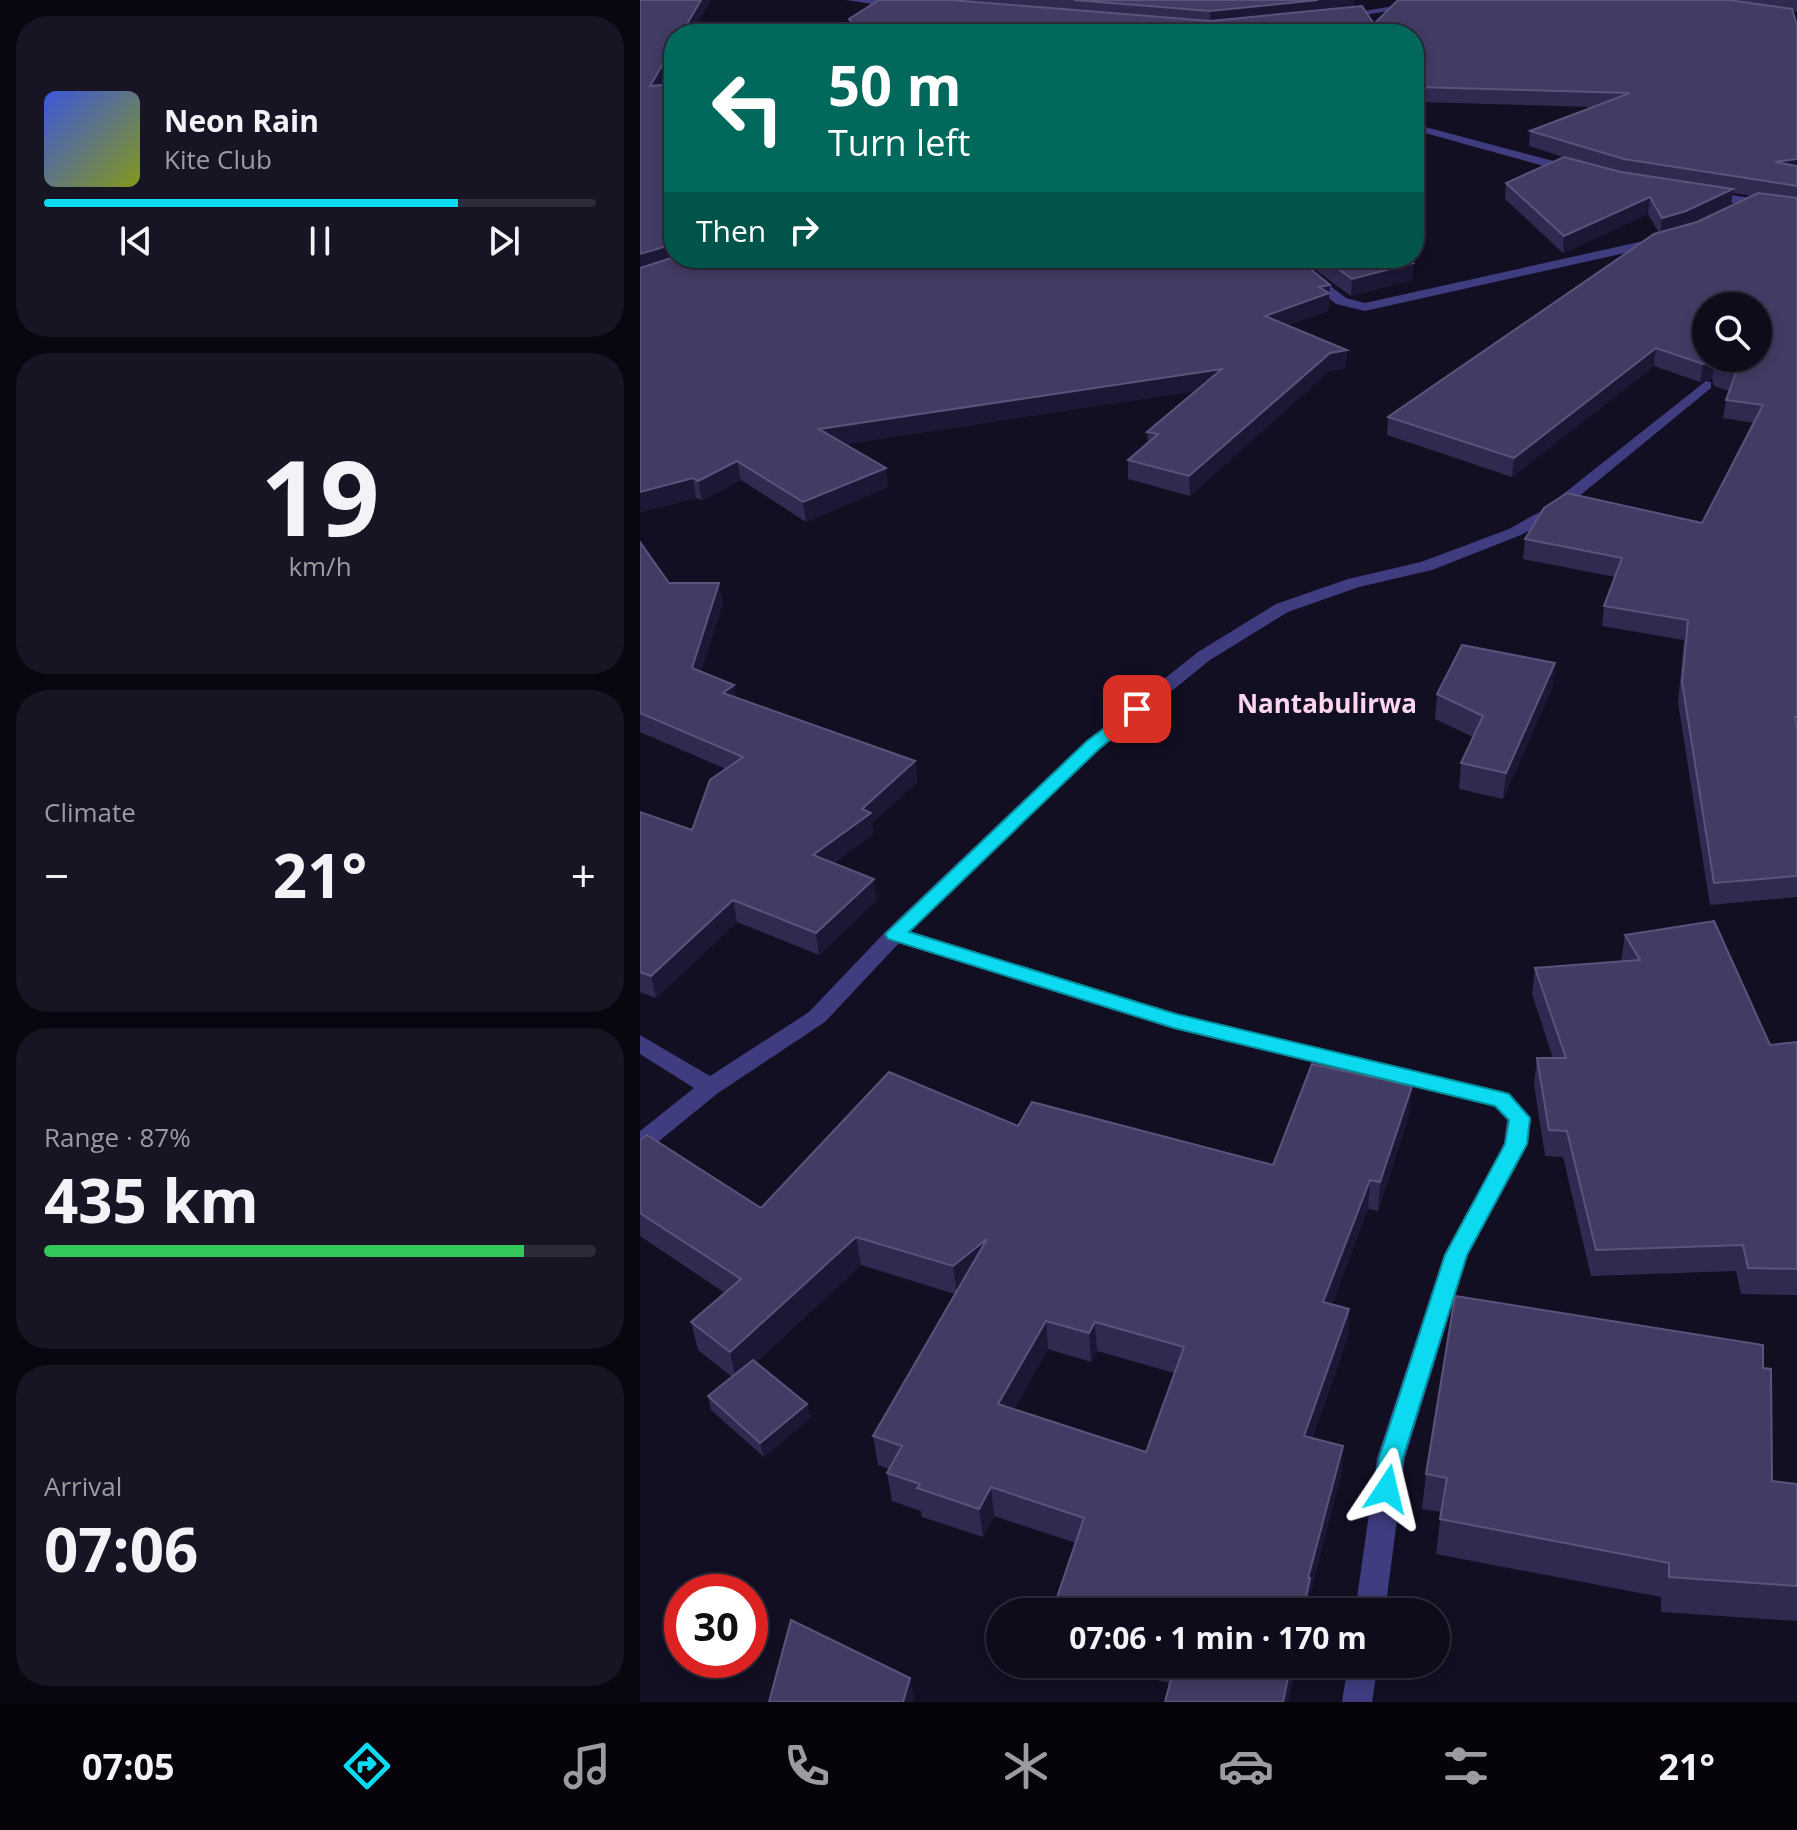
<!DOCTYPE html>
<html lang="en">
<head>
<meta charset="utf-8">
<style>
	body { margin:0; font-family:"Open Sans",sans-serif; background:#171423; color:#f1f3f6; height:100vh; display:flex; flex-direction:column; font-size:30px; white-space:nowrap }
	* { box-sizing:border-box; margin:0 }
	p { font-size:26px; color:#9b9ba2 }
	.icon { flex:none; width:44px; height:44px; fill:none; stroke:currentColor; stroke-width:2; stroke-linecap:round; stroke-linejoin:round }
	.map { position:relative; flex:1; overflow:hidden }
	.sheet { display:flex; flex-direction:column; gap:16px; padding:16px; background:#08060e; width:640px }
	.sheet>* { flex:none }
	.top-card { position:absolute; left:24px; top:24px; width:760px; height:244px; border-radius:32px; box-shadow:0 4px 12px #0003,0 0 0 2px #2e2b39; background:#00695c; color:#fff; overflow:hidden }
	.fabs { position:absolute; left:1052px; top:292px; display:grid; gap:16px }
	.fabs a { display:grid; place-items:center; width:80px; height:80px; border-radius:50%; background:#0e0b1a; box-shadow:0 4px 12px #0003,0 0 0 2px #2e2b39; font-size:40px }
	.speed { position:absolute; left:24px; top:1574px; display:flex; gap:16px; font-size:40px; font-weight:700; text-align:center }
	.speed>* { display:grid; place-content:center; width:104px; height:104px; border-radius:50%; background:#0e0b1a; box-shadow:0 4px 12px #0003,0 0 0 2px #2e2b39; line-height:1 }
	.speed .limit { border:12px solid #d22; background:#fff; color:#111 }
	.pin { position:absolute; display:grid; place-items:center; width:68px; height:68px; color:#fff; margin:-34px; border-radius:16px; box-shadow:0 4px 12px #0006 }
	.me { position:absolute; width:88px; margin:-44px; rotate:10deg; stroke-linejoin:round; filter:drop-shadow(0 0 6px #0008) }
	.turn { display:flex; align-items:center; gap:28px; height:168px; padding:0 32px; font-size:36px }
	.turn .icon { width:104px; height:104px; stroke-width:2.5 }
	.turn b { display:block; font-size:56px; line-height:68px }
	.then { display:flex; align-items:center; height:76px; padding:0 32px; background:#0003; gap:16px; font-size:30px }
	.big { font-size:60px; font-weight:700; line-height:1.1 }
	.sheet .card { flex:1; display:flex; flex-direction:column; justify-content:center; gap:12px; min-width:0; padding:0 28px; border-radius:32px; background:#171423 }
	.sheet .dial { align-items:center; gap:0 }
	.dial b { font-size:104px; line-height:1 }
	.song { display:flex; align-items:center; gap:24px }
	.cover { width:96px; height:96px; border-radius:12px; background:linear-gradient(135deg,hsl(230 70% 55%),hsl(70 70% 35%)) }
	.played { height:8px; border-radius:4px; background:linear-gradient(90deg,#0bdaf1 75%,#2e2b39 75%) }
	.keys { display:flex; justify-content:space-around; direction:ltr }
	.heat { display:flex; justify-content:space-between; align-items:center; font-size:44px; direction:ltr }
	.charge { height:12px; border-radius:6px; background:linear-gradient(90deg,#34c759 87%,#2e2b39 0) }
	.trip { position:absolute; left:346px; top:1598px; width:464px; height:80px; border-radius:40px; background:#0e0b1a; box-shadow:0 4px 12px #0003,0 0 0 2px #2e2b39; font-weight:700; line-height:80px; text-align:center }
	.tabs { display:flex; height:128px; justify-content:space-around; align-items:center; background:#06040a; color:#9b9ba2 }
	.tabs .icon { width:56px; height:56px }
	.tabs .active { color:#0bdaf1 }
	.tabs b { font-size:36px; color:#f1f3f6 }
	main { display:flex; flex:1; min-height:0 }
	.map>svg:first-child { display:block }
	.lines { fill:none; stroke-linecap:round; stroke-linejoin:round }
	.street { fill:#3f3c7f; fill-rule:evenodd }
	.wall { fill:#312950; fill-rule:evenodd }
	.shaded-wall { fill:#1d1736 }
	.building { fill:#423b63; stroke:#5a537b; stroke-width:2; fill-rule:evenodd }
	.route { fill:#0bdaf1; stroke:#078e9d; stroke-width:2 }
	.labels { text-anchor:middle; dominant-baseline:central; stroke-width:8; stroke-linejoin:round; paint-order:stroke }
	.quarter-label { font-size:26px; font-weight:bold; fill:#fdd5ee; stroke:#120f23 }
</style>
</head>
<body>
<main>
<section class="sheet">
<div class="card">
<div class="song"><i class="cover"></i><div><b>Neon Rain</b><p>Kite Club</p></div></div>
<div class="played"></div>
<div class="keys"><svg class="icon" aria-label="previous" viewBox="0 0 24 24"><path d="M18 5L8 12l10 7zM5 5v14"/></svg><svg class="icon" aria-label="pause" viewBox="0 0 24 24"><path d="M8 5v14M16 5v14"/></svg><svg class="icon" aria-label="next" viewBox="0 0 24 24"><path d="M6 5l10 7-10 7zM19 5v14"/></svg></div>
</div>
<div class="card dial"><b>19</b><p>km/h</p></div>
<div class="card"><p>Climate</p>
<div class="heat"><a>−</a><b class="big">21°</b><a>+</a></div>
</div>
<div class="card"><p>Range · 87%</p><b class="big">435 km</b><div class="charge"></div></div>
<div class="card"><p>Arrival</p><b class="big">07:06</b></div>
</section>
<div class="map">
<svg width="1157" height="1702" viewBox="0 0 1157 1702">
	<rect width="100%" height="100%" fill="#120f23"/>
	<g class="lines">
		<g class="street">
			<path d="M206,0h33l25,5 -5,3z"/>
			<path d="M788,0h25l-112,19 -5,-3z"/>
			<path d="M774,124l166,44 2,3 -6,4 -162,-45z"/>
			<path d="M1066,191l91,14v8l-95,-15v-6z"/>
			<path d="M1017,238l6,4 -2,3 -296,66 -29,-7 -56,-46h14l52,40 19,5z"/>
			<path d="M1066,381l5,1v6l-156,128 -34,19 -89,35 -73,17 -71,25 -78,48 -110,89 -190,182 266,83 326,78 8,2 21,24 -3,26 -60,111 -63,203 -20,154h-30l22,-154 67,-203 60,-111 3,-24 -13,-14 -320,-77 -275,-86 -74,79 -107,71 -70,57 -8,3v-22l54,-43 -54,-34v-19l70,41 99,-64 79,-83 198,-188 112,-89 78,-48 72,-25 73,-17 88,-33 34,-19z"/>
			<path d="M708,1664h30l-6,38h-30z"/>
		</g>
	</g>
	<g class="wall">
		<path d="M0,0l34,64 -12,21 12,173 656,27 -2,26 -40,14 58,43 -17,3 -139,125 -62,-17v-19l20,-17 -1,-11 48,-41 -350,53 43,43 -82,35 -65,-42 -39,20 -6,-2 -56,14z"/>
		<path d="M239,0h475v6l20,18 24,-24h399v12l-4,-1 4,14v872l-87,8 -32,-202 6,-63 -82,-14 2,-20 11,-29 -92,-18 2,-20 177,-16 52,-100 -31,-5 3,-18 4,-9 -16,-5 -2,-7 -12,3 -46,-16 -142,111 -125,-42 1,-18 271,-184 -11,-19 -85,39 -58,-54 1,-16 57,-26 -34,-11 1,-15 62,-24 -173,-5 -1,7 -4,-2v-73h-562l-3,-15zM1093,193l19,3 -60,27 39,-18z"/>
		<path d="M659,258h106l8,5 -1,17 -61,16z"/>
		<path d="M0,542l29,41 54,20 -22,68 33,14 2,12 179,64 2,21 -45,41 1,11 -39,29 43,37 -58,55 -82,-33 -81,76 -16,-6v-180l52,18 34,-61 -86,-37z"/>
		<path d="M915,663l-3,25 -49,111 -44,-10 2,-26 12,-26 -38,-18 2,-25z"/>
		<path d="M985,935l145,110 27,-3v253l-56,-1 -5,-23 -145,5 -28,-119 -18,-1 -11,-72 3,-26h16l-21,-64 3,-26 86,-6z"/>
		<path d="M769,1115l-31,96 -10,-2 -36,95 17,5 -1,28 -36,101 31,8 -2,28 -31,120 -1,12 -233,-63 -82,-27 -11,21 -61,-20 -1,-6 -29,-10 -5,-28 2,-4 -11,-4 -5,-29 82,-142 -94,-29 -105,97 51,42 3,14 -46,39 -53,-47 -3,-14 24,-19 -34,-27 -7,-28 34,-29 -85,-57v-96l121,68 257,-82 255,39zM408,1349l43,13 6,-11 77,22 -28,79 -132,-43z"/>
		<path d="M1123,1368l9,113 25,3v137l-136,-9v-15l-225,-43 5,-42 -19,-3 4,-35z"/>
		<path d="M446,1664h210l-8,38 -118,-19z"/>
	</g>
	<g class="shaded-wall">
		<path d="M61,0h10l-20,34h-10z"/>
		<path d="M678,0h36v8l-144,15v-12z"/>
		<path d="M34,45v19l-22,37 -2,-15z"/>
		<path d="M1157,159v15l-22,-12z"/>
		<path d="M1093,189l-2,16 -47,22 -24,7 2,-16z"/>
		<path d="M782,197l-2,16 -6,2v-16z"/>
		<path d="M1010,197l-2,17 -85,39 1,-17z"/>
		<path d="M34,244v14l-34,14v-18z"/>
		<path d="M773,263l-1,17 -61,16 1,-17z"/>
		<path d="M690,285l-2,26 -63,22v-17l54,-29z"/>
		<path d="M1016,348l-2,18 -142,111 2,-19z"/>
		<path d="M707,350l-1,18 -17,3 -139,125 -1,-20 141,-123z"/>
		<path d="M1075,361l-3,18 -12,3 3,-18z"/>
		<path d="M582,369v18l-400,61 -3,-19z"/>
		<path d="M97,461l4,19 -39,20 -4,-19z"/>
		<path d="M246,468l2,19 -82,35 -3,-20z"/>
		<path d="M53,478l3,20 -56,14v-20z"/>
		<path d="M79,583l4,20 -27,85 -4,-20z"/>
		<path d="M915,663l-3,25 -49,111 3,-26z"/>
		<path d="M94,685l4,20 -15,-12z"/>
		<path d="M275,761l2,21 -45,41 1,11 -57,43 -3,-22z"/>
		<path d="M234,879l3,21 -58,55 -3,-22z"/>
		<path d="M93,900l4,22 -81,76 -5,-22z"/>
		<path d="M772,1086l-3,29 -31,96 2,-29z"/>
		<path d="M730,1180l-2,29 -46,121 1,-28z"/>
		<path d="M216,1237l5,28 -125,115 -6,-28z"/>
		<path d="M347,1239l-30,56 -4,-29z"/>
		<path d="M709,1309l-1,28 -46,128 2,-29z"/>
		<path d="M406,1321l2,28 -47,84 -3,-29z"/>
		<path d="M455,1322l2,29 -6,11 -2,-29z"/>
		<path d="M167,1404l3,14 -46,39 -4,-14z"/>
		<path d="M703,1446l-2,28 -31,120 -2,18h-5l5,-34z"/>
		<path d="M351,1487l3,29 -11,21 -4,-28z"/>
		<path d="M651,1664h5l-8,38h-5z"/>
		<path d="M270,1678l5,24h-12z"/>
	</g>
	<g class="building">
		<path d="M0,0h61l-20,34h-7v11l-24,41 24,-2v44l-3,4 3,-2v114l-34,10z"/>
		<path d="M239,0h71l260,21 152,-15 12,18 24,-24h331l63,9 5,16v134l-22,3 22,4v20l-173,-27 -94,-28 100,-38 -215,-6 4,7 -5,-2v-58h-554l-11,-15z"/>
		<path d="M434,0h244l-108,11z"/>
		<path d="M924,157l57,15 112,17 -47,22 -24,7 -12,-21 -86,39 -58,-53z"/>
		<path d="M774,190l8,7 -8,2z"/>
		<path d="M1118,193l39,5v519h-2l2,10v149l-83,7 -32,-201 6,-62 -84,-14 18,-48 -97,-19 19,-31 23,-15 135,30 61,-118 -37,-5 10,-27 -19,-5 -2,-7 -12,3 -47,-16 -142,110 -126,-41 266,-183 43,-12zM1066,306h52v52h-52z"/>
		<path d="M34,257v1h623l33,27 -11,2 10,6 -64,23 82,34 -17,3 -141,123 -61,-16 30,-26 -11,-2 75,-63 -403,60 67,39 -83,34 -66,-41 -39,20 -5,-3 -53,14v-224z"/>
		<path d="M683,258h82l8,5 -61,16z"/>
		<path d="M0,542l29,41h50l-27,85 42,17 -11,8 192,68 -53,48 9,4 -58,42 61,24 -58,54 -83,-33 -82,76 -11,-4v-160l52,18 18,-50 33,-23 -103,-44z"/>
		<path d="M822,645l93,18 -49,110 -45,-10 22,-47 -46,-22z"/>
		<path d="M1074,921l56,124 27,-3v227l-49,-1 -5,-23 -147,5 -29,-119 -18,-1 -12,-72h29l-31,-90 105,-8 -15,-25z"/>
		<path d="M672,1064l100,22 -32,96 -10,-2 -47,122 26,7 -45,127 39,10 -35,132h2l-7,34h-251l32,-94 -93,-31 -12,22 -62,-21 3,-4 -33,-11 15,-27 -29,-10 114,-197 -34,27 -97,-29 -126,115 -39,-30 50,-43 -101,-66v-73l7,-5 114,73 128,-136 129,54 14,-24 241,63zM406,1321l43,12 6,-11 89,25 -38,105 -148,-48z"/>
		<path d="M815,1296l308,49v23l8,1 1,112 25,3v102l-128,-9v-14l-229,-44 7,-41 -21,-4z"/>
		<path d="M113,1360l54,44 -47,39 -52,-47z"/>
		<path d="M151,1620l119,58 -7,24h-134z"/>
		<path d="M535,1664h116l-8,38h-118z"/>
	</g>
	<path class="route" d="M497,704l9,5 -3,4 -44,36 -190,183 267,82 326,78 7,2 21,24 -3,26 -60,111 -64,203 -7,39 -9,3 -9,-3 -4,-8 5,-31 66,-203 60,-111 4,-24 -14,-14 -321,-78 -286,-89 -3,-5 202,-193z"/>
	<g class="labels">
		<g class="quarter-label">
			<text x="687" y="703">Nantabulirwa</text>
		</g>
	</g>
</svg>
<div class="fabs">
<a><svg class="icon" aria-label="search" viewBox="0 0 24 24"><circle cx="10" cy="10" r="6"/><path d="M15 15l6 6"/></svg></a>
</div>
<div class="speed"><div class="limit">30</div></div>
<div class="pin" style="left:497px;top:709px;background:#d93025"><svg class="icon" aria-label="arrive" viewBox="0 0 24 24"><path d="M6 21V4h12l-3 4 3 4H6"/></svg></div>
<svg class="me" style="left:747px;top:1489px" viewBox="-20 -20 40 40"><path d="M0-17L14 15 0 8-14 15z" fill="#0bdaf1" stroke="#fff" stroke-width="4"/></svg>
<div class="trip">07:06 · 1 min · 170 m</div>
<div class="top-card">
<div class="turn"><svg class="icon" aria-label="left" viewBox="0 0 24 24"><path d="M17 20v-9H6M10 6l-5 5 5 5"/></svg><div><b>50 m</b>Turn left</div></div>
<div class="then">Then<svg class="icon" aria-label="right" viewBox="0 0 24 24"><path d="M7 20v-9h11M14 6l5 5-5 5"/></svg></div>
</div>
</div>
</main>
<nav class="tabs">
<b>07:05</b>
<svg class="icon active" aria-label="directions" viewBox="0 0 24 24"><path d="M12 3l9 9-9 9-9-9zM9 14v-3h6M13 9l2 2-2 2"/></svg>
<svg class="icon" aria-label="music" viewBox="0 0 24 24"><path d="M9 18V5l10-2v13"/><circle cx="6" cy="18" r="3"/><circle cx="16" cy="16" r="3"/></svg>
<svg class="icon" aria-label="phone" viewBox="0 0 24 24"><path d="M5 4h4l2 5-3 2q2 4 5 5l2-3 5 2v4C11 20 4 13 5 4z"/></svg>
<svg class="icon" aria-label="climate" viewBox="0 0 24 24"><path d="M12 3v18M4 7l16 10M4 17L20 7"/></svg>
<svg class="icon" aria-label="car" viewBox="0 0 24 24"><path d="M5 17H2v-5l4-1 3-4h7l3 4 3 1v5h-3M9 17h6M6 11h13"/><circle cx="7" cy="17" r="2"/><circle cx="17" cy="17" r="2"/></svg>
<svg class="icon" aria-label="filters" viewBox="0 0 24 24"><path d="M4 7h16M4 17h16"/><circle cx="9" cy="7" r="2"/><circle cx="15" cy="17" r="2"/></svg>
<b>21°</b>
</nav>
</body>
</html>
